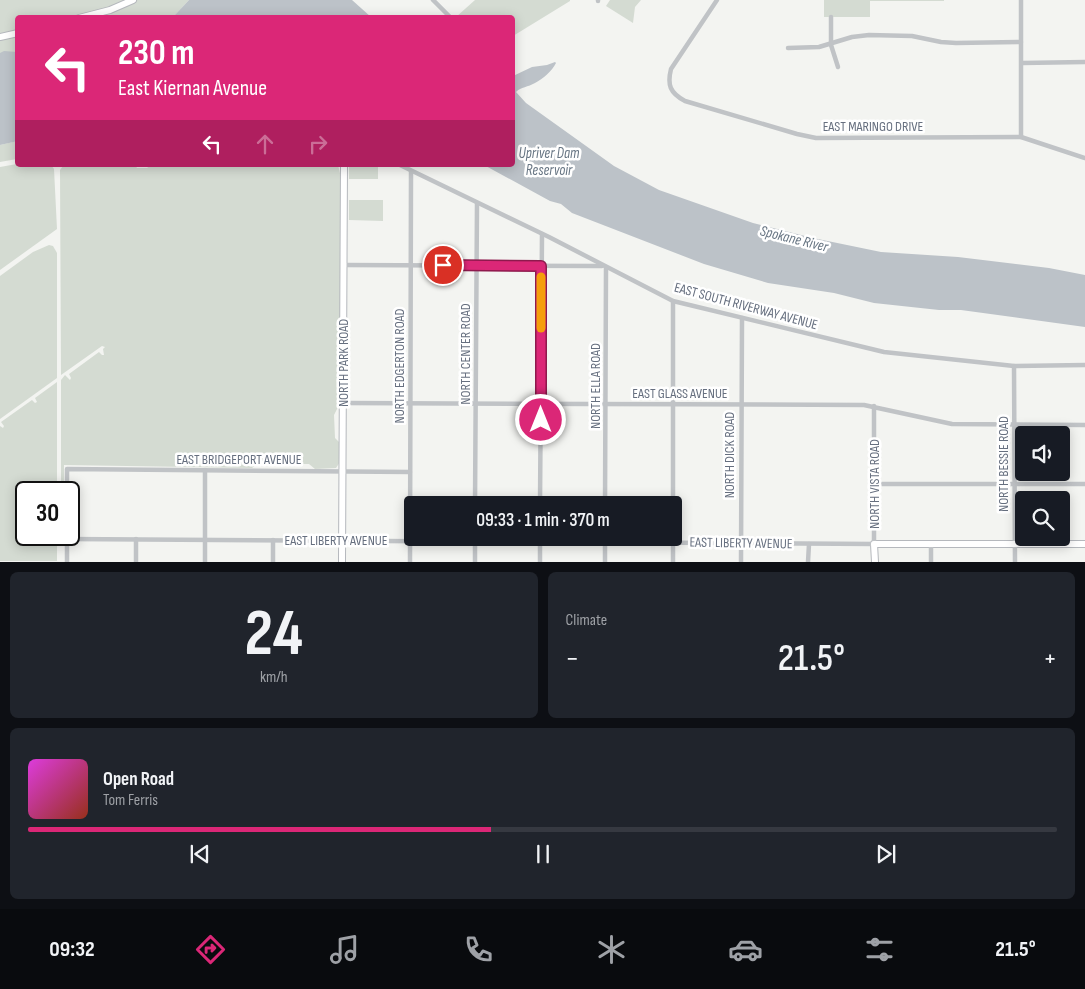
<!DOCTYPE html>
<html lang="en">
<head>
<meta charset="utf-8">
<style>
	body { margin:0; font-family:"Sofia Sans Condensed",sans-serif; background:#20242c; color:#f1f3f6; height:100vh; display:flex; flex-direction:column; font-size:19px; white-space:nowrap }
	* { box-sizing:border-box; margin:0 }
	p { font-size:16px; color:#9ea1a6 }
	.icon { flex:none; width:28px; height:28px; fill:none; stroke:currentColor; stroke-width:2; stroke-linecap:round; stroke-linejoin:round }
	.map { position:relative; height:562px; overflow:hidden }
	.sheet { display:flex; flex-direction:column; gap:10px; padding:10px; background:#0d0f14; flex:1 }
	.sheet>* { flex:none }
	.hud { position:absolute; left:15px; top:15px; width:500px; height:152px; border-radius:5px; box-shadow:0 2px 12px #0003; background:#db2777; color:#fff; overflow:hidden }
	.controls { position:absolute; left:1015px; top:426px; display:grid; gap:10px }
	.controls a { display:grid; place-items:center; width:55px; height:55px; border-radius:5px; background:#171b24; box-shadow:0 2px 12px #0003; font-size:25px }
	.speed { position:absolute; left:15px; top:481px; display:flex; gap:10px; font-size:25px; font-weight:700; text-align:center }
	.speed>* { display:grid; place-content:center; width:65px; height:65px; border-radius:50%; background:#171b24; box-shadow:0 2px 12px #0003; line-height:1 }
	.speed .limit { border:2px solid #111; border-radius:8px; background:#fff; color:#111 }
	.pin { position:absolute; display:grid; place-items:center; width:42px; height:42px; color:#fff; margin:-21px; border:2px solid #fff; border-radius:50%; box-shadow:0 1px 5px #0007 }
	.me { position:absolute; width:55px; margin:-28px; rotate:0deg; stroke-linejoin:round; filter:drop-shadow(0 0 4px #0008) }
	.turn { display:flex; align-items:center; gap:18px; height:105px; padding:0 20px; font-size:22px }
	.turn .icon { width:65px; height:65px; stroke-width:2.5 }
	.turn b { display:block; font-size:35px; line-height:42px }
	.lanes { display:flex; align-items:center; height:48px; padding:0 20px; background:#0003; justify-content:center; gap:25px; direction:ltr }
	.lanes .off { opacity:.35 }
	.big { font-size:38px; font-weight:600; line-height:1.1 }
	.sheet .widget { flex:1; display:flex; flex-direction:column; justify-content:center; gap:8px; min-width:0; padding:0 18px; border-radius:8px; background:#20242c }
	.sheet .dial { align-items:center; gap:0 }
	.dial b { font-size:65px; line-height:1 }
	.song { display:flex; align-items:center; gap:15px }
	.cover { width:60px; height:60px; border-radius:8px; background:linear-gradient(135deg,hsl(300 70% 55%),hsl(10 70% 35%)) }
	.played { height:5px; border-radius:2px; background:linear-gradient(90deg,#db2777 45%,#363941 45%) }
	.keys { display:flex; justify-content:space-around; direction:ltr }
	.heat { display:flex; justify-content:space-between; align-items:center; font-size:28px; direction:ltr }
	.sheet .tiles { flex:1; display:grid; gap:10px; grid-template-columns:1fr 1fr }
	.widget:last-child { grid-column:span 2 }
	.trip { position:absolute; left:404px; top:496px; width:278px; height:50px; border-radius:5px; background:#171b24; box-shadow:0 2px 12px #0003; font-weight:600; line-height:50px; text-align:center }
	.tabs { display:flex; height:80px; justify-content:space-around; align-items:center; background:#090b0e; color:#9ea1a6 }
	.tabs .icon { width:35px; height:35px }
	.tabs .active { color:#db2777 }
	.tabs b { font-size:22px; color:#f1f3f6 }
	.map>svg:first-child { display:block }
	.green { fill:#d4dbd2 }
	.water { fill:#bcc2c8 }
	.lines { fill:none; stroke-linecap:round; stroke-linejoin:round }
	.secondary-casing { stroke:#b5b8bd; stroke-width:8 }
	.street { stroke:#c0c3c6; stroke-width:4.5 }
	.secondary { stroke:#fff; stroke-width:6 }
	.route-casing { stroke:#8e194d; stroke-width:12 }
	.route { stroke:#db2777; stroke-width:9 }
	.slow { stroke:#f59e0b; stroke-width:9 }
	.labels { text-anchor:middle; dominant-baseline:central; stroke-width:5; stroke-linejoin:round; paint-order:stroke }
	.street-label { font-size:14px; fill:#666f7f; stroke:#fff }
	.water-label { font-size:15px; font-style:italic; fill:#677583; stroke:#fff }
</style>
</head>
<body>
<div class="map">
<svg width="1085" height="562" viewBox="0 0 1085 562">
	<rect width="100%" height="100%" fill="#f3f4f1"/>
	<g class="green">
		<path d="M0,0h189l-16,17 -155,1 -1,34 -17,1z"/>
		<path d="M475,0h95v1l-57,35 -1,-18 -56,-1z"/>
		<path d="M610,0h31l-6,7 -2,16 -27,-17z"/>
		<path d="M824,0h120v1h-74v16h-46z"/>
		<path d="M17,141v18l-17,3v-17z"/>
		<path d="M17,164l1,1h33l3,4 3,60 -57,41v-103z"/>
		<path d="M73,165h62l2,3h10l4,-3h187l4,16 -2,222 -6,12 1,23 4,4 1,20 -4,6 -21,1 -6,-5h-52l-5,4 -188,-3v27h-3v-112l4,-5 5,5 1,-2 -2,-4 30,-22 3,3h2l-1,-6 2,-2 -3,-1 -41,29 -1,-205 3,-4z"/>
		<rect x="349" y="165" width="29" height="14"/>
		<path d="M349,200h34v21l-34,-1z"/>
		<path d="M49,245l4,1 4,7v125l-57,41v-143l33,-24z"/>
		<path d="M57,382v110h-31v43h31v26h-57v-135l3,2 1,-2 -3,-4 31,-22 3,3 2,-1 -2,-4z"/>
	</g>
	<g class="water">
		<path d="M189,0h163l19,17h-198z"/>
		<path d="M4,51l13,1 1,89 -18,4v-92z"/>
		<path d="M555,62l1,1c-4,8 -13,16 -21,20 -7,4 -14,4 -19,9l10,11 88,63 45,24 94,33 60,15 68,14 77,5 91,11 36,7v52l-124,-17h-22l-65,-7 -40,-10 -66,-10 -64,-19 -132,-51 -11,-9 -11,-3 -66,-36h28l1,-89 19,-9 15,-2z"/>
	</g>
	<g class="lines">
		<defs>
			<g id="secondary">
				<path d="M79,18l31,-8 23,-10"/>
				<path d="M0,37l18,-4"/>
				<path d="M342,562l2,-397"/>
				<path d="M875,562l-1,-18h211"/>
			</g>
		</defs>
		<use href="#secondary" class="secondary-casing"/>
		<g class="street">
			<path d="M433,0l18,18"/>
			<path d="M598,0v1"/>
			<path d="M717,0l-46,69c-4,16 -1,24 14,32l112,33 19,4 205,-1 64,21"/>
			<path d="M831,17v28l7,22"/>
			<path d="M788,48l31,-1 33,-10 17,-2 43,1 29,6 15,1 65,-1"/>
			<path d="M1022,63l63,-1"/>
			<path d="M1021,137v-137"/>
			<path d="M400,165l149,72 124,64 211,51 130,14 71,-1"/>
			<path d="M344,265l258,1"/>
			<path d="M1014,366l1,196"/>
			<path d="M343,403l521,2 88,19 133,1"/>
			<path d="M875,484h210"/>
			<path d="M67,492v-23l343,3"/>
			<path d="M475,505l2,-302"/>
			<path d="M540,505l2,-271"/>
			<path d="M605,505l1,-238"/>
			<path d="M67,539l807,5v-138"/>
			<path d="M931,544v18"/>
			<path d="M67,562v-27"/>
			<path d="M136,562v-23"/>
			<path d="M205,562v-92"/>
			<path d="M273,562v-22"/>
			<path d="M410,562l1,-391"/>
			<path d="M475,562v-24"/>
			<path d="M540,562v-24"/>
			<path d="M605,562v-24"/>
			<path d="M673,562v-261"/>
			<path d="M741,562l1,-244"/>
			<path d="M808,562l1,-18"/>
		</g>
		<use href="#secondary" class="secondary"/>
	</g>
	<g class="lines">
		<defs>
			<path id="route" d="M443,265l98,1v154"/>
		</defs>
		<use href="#route" class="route-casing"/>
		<use href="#route" class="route"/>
		<path class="slow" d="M541,328v-51"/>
	</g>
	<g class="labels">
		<g class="street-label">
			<text x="873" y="126">EAST MARINGO DRIVE</text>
			<text transform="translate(746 306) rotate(15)">EAST SOUTH RIVERWAY AVENUE</text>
			<text transform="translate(465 354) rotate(-90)">NORTH CENTER ROAD</text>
			<text transform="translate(343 363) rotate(-90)">NORTH PARK ROAD</text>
			<text transform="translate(399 366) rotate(-90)">NORTH EDGERTON ROAD</text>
			<text transform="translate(595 386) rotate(-90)">NORTH ELLA ROAD</text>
			<text x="680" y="393">EAST GLASS AVENUE</text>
			<text transform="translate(729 455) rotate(-90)">NORTH DICK ROAD</text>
			<text x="239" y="459">EAST BRIDGEPORT AVENUE</text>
			<text transform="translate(1003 464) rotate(-90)">NORTH BESSIE ROAD</text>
			<text transform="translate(874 484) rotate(-90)">NORTH VISTA ROAD</text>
			<text x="336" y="540">EAST LIBERTY AVENUE</text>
			<text transform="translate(741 543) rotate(1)">EAST LIBERTY AVENUE</text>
		</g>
		<g class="water-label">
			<text x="549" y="153">Upriver Dam<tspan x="549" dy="17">Reservoir</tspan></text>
			<text transform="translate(794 239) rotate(14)">Spokane River</text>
		</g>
	</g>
</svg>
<div class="controls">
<a><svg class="icon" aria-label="sound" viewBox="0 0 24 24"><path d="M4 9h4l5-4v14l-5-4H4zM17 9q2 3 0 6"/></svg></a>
<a><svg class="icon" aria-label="search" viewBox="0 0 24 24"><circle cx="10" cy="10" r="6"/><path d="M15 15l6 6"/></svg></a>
</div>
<div class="speed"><div class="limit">30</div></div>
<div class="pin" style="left:443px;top:265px;background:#d93025"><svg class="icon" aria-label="arrive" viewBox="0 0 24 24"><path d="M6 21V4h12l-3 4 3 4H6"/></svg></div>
<svg class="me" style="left:541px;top:420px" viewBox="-20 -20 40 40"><circle r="17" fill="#db2777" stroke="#fff" stroke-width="3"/><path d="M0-11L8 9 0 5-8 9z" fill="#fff"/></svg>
<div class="trip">09:33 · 1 min · 370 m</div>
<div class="hud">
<div class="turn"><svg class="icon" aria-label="left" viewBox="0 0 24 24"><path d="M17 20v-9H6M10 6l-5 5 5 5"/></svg><div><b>230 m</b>East Kiernan Avenue</div></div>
<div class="lanes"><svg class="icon" aria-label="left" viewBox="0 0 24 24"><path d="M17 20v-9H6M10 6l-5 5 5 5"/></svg><svg class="icon off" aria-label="ahead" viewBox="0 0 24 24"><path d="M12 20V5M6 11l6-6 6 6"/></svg><svg class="icon off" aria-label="right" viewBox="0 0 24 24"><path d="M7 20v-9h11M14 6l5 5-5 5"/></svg></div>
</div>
</div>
<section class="sheet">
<div class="tiles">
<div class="widget dial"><b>24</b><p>km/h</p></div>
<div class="widget"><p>Climate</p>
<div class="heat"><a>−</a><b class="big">21.5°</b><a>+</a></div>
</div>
<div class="widget">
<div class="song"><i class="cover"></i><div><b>Open Road</b><p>Tom Ferris</p></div></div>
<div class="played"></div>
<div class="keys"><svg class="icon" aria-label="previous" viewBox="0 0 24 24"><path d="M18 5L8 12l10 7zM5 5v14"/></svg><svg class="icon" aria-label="pause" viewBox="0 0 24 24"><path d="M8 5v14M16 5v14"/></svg><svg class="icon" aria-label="next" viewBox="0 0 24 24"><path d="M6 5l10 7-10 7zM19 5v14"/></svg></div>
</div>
</div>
</section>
<nav class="tabs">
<b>09:32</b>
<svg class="icon active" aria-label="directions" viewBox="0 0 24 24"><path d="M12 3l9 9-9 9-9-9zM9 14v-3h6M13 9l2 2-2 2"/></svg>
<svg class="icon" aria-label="music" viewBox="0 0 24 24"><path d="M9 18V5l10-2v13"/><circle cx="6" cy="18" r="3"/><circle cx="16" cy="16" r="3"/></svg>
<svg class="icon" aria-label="phone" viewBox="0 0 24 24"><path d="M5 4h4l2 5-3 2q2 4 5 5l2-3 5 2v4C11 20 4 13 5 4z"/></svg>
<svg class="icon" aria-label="climate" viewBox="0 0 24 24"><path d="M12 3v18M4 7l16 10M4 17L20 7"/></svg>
<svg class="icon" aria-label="car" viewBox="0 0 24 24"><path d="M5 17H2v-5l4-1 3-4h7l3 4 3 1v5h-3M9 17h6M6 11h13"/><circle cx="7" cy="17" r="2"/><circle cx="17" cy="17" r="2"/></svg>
<svg class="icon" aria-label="filters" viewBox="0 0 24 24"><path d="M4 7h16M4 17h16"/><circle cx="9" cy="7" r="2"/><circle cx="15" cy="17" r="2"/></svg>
<b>21.5°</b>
</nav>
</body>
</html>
